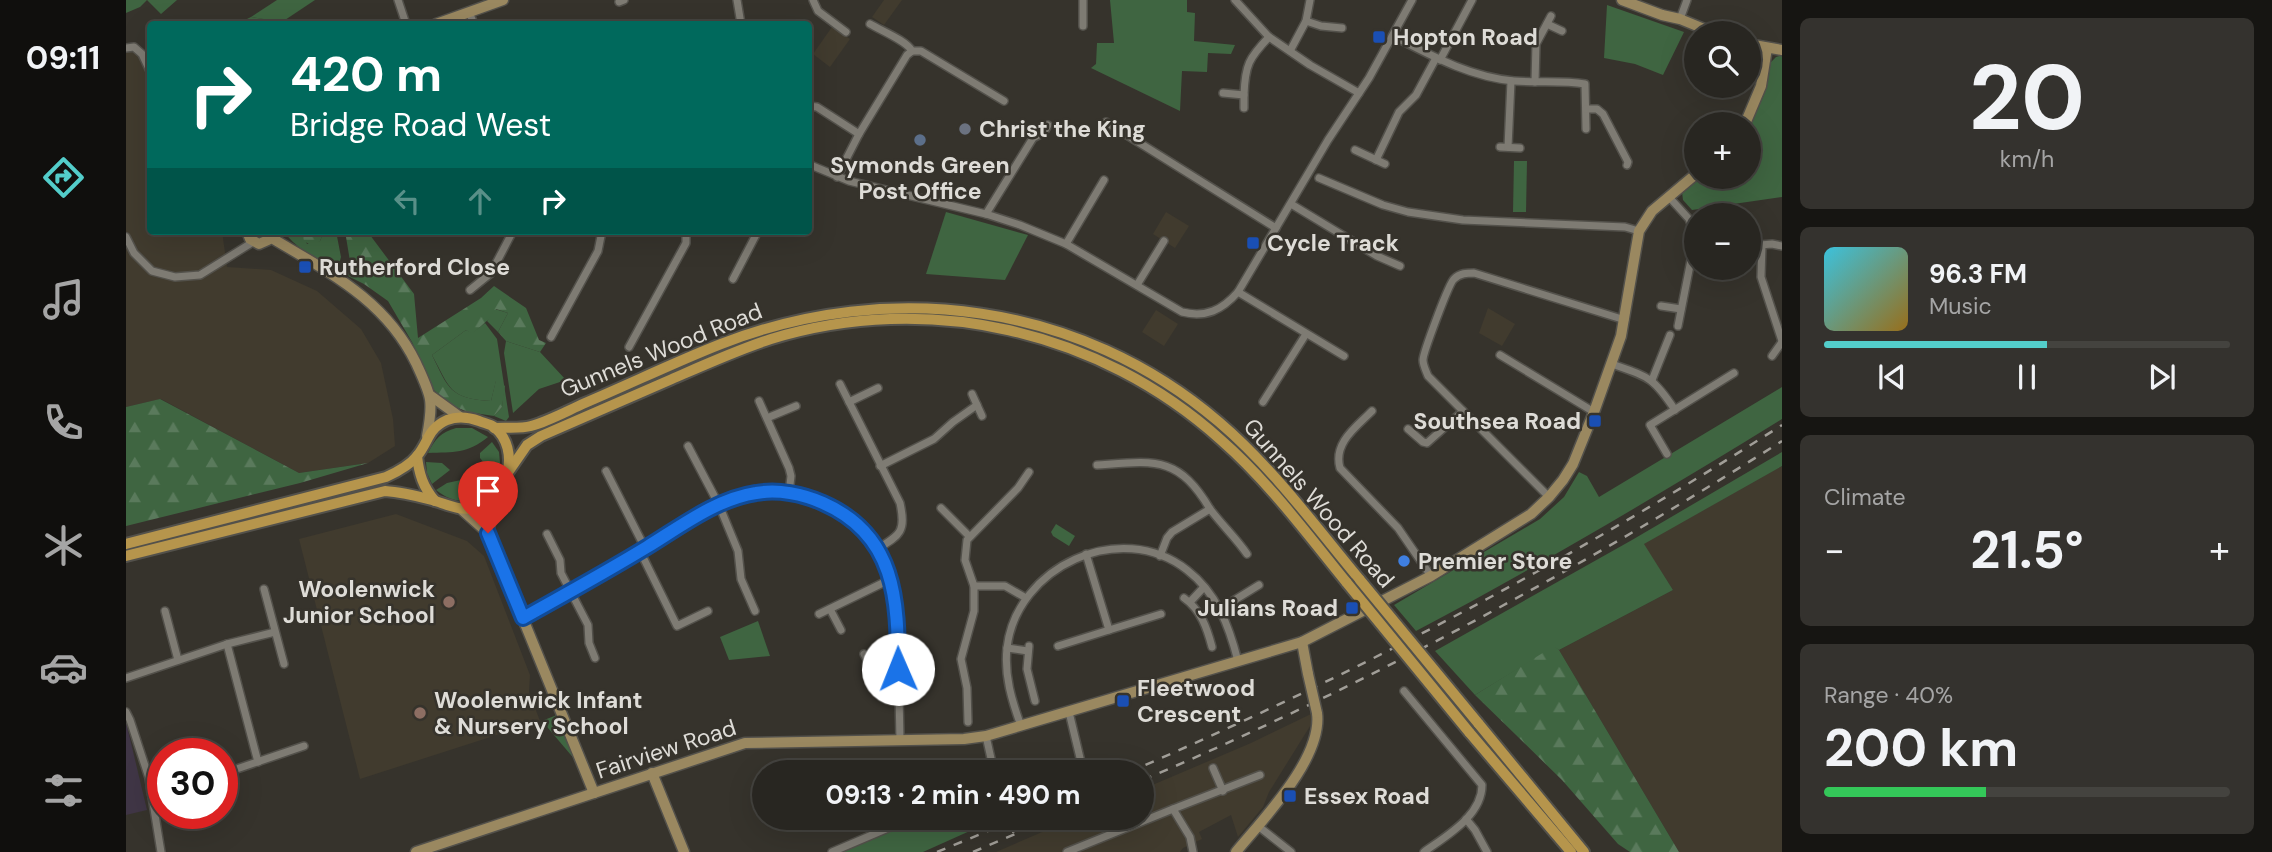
<!DOCTYPE html>
<html lang="en">
<head>
<meta charset="utf-8">
<style>
	body { margin:0; font-family:"DM Sans",sans-serif; background:#34322e; color:#f1f3f6; height:100vh; display:flex; flex-direction:column; font-size:26px; white-space:nowrap }
	* { box-sizing:border-box; margin:0 }
	p { font-size:23px; color:#a5a5a5 }
	.icon { flex:none; width:38px; height:38px; fill:none; stroke:currentColor; stroke-width:2; stroke-linecap:round; stroke-linejoin:round }
	.map { position:relative; flex:1; overflow:hidden }
	.drawer { display:flex; flex-direction:column; gap:18px; padding:18px; background:#161512; width:490px }
	.drawer>* { flex:none }
	.banner { position:absolute; left:21px; top:21px; width:665px; height:214px; border-radius:7px; box-shadow:0 7px 28px #0002,0 0 0 2px #44433f; background:#00695c; color:#fff; overflow:hidden }
	.buttons { position:absolute; left:1558px; top:21px; display:grid; gap:14px }
	.buttons a { display:grid; place-items:center; width:77px; height:77px; border-radius:50%; background:#282621; box-shadow:0 7px 28px #0002,0 0 0 2px #44433f; font-size:35px }
	.speed { position:absolute; left:21px; top:738px; display:flex; gap:14px; font-size:35px; font-weight:700; text-align:center }
	.speed>* { display:grid; place-content:center; width:91px; height:91px; border-radius:50%; background:#282621; box-shadow:0 7px 28px #0002,0 0 0 2px #44433f; line-height:1 }
	.speed .limit { border:10px solid #d22; background:#fff; color:#111 }
	.pin { position:absolute; display:grid; place-items:center; width:60px; height:60px; color:#fff; margin:-72px -30px; border-radius:50% 50% 50% 0; rotate:-45deg; box-shadow:0 0 7px #0007 }
	.pin .icon { rotate:45deg }
	.me { position:absolute; width:77px; margin:-38px; rotate:359deg; stroke-linejoin:round; filter:drop-shadow(0 0 5px #0008) }
	.turn { display:flex; align-items:center; gap:24px; height:147px; padding:0 28px; font-size:32px }
	.turn .icon { width:91px; height:91px; stroke-width:2.5 }
	.turn b { display:block; font-size:49px; line-height:60px }
	.lanes { display:flex; align-items:center; height:66px; padding:0 28px; background:#0003; justify-content:center; gap:35px; direction:ltr }
	.lanes .off { opacity:.35 }
	.big { font-size:52px; font-weight:700; line-height:1.1 }
	.drawer .tile { flex:1; display:flex; flex-direction:column; justify-content:center; gap:10px; min-width:0; padding:0 24px; border-radius:10px; background:#34322e }
	.drawer .dial { align-items:center; gap:0 }
	.dial b { font-size:91px; line-height:1 }
	.song { display:flex; align-items:center; gap:21px }
	.cover { width:84px; height:84px; border-radius:10px; background:linear-gradient(135deg,hsl(190 70% 55%),hsl(40 70% 35%)) }
	.played { height:7px; border-radius:4px; background:linear-gradient(90deg,#53cdca 55%,#44433f 55%) }
	.keys { display:flex; justify-content:space-around; direction:ltr }
	.heat { display:flex; justify-content:space-between; align-items:center; font-size:38px; direction:ltr }
	.charge { height:10px; border-radius:5px; background:linear-gradient(90deg,#34c759 40%,#44433f 0) }
	.trip { position:absolute; left:626px; top:760px; width:402px; height:70px; border-radius:35px; background:#282621; box-shadow:0 7px 28px #0002,0 0 0 2px #44433f; font-weight:700; line-height:70px; text-align:center }
	main { display:flex; flex:1; min-height:0 }
	.tabs { display:flex; flex-direction:column; width:126px; justify-content:space-around; align-items:center; background:#100f0d; color:#a5a5a5 }
	.tabs .icon { width:49px; height:49px }
	.tabs .current { color:#53cdca }
	.tabs b { font-size:32px; color:#f1f3f6 }
	.map>svg:first-child { display:block }
	.commercial { fill:#403646 }
	.built { fill:#413b2e }
	.green { fill:#3f6541 }
	.forest { fill:url(#forest-firs) }
	.lines { fill:none; stroke-linecap:round; stroke-linejoin:round }
	.street-casing { stroke:#53514b; stroke-width:10 }
	.secondary-casing { stroke:#53514b; stroke-width:13 }
	.primary-casing { stroke:#53514b; stroke-width:14 }
	.street { stroke:#7e7b73; stroke-width:7 }
	.secondary { stroke:#9a8860; stroke-width:10 }
	.primary { stroke:#b6954c; stroke-width:10 }
	.rail { stroke:#a19e98; stroke-width:2.5; stroke-dasharray:9 9; stroke-linecap:butt }
	.secondary-bridge-casing { stroke:#53514b; stroke-width:13; stroke-linecap:butt }
	.primary-bridge-casing { stroke:#53514b; stroke-width:14; stroke-linecap:butt }
	.secondary-bridge { stroke:#9a8860; stroke-width:10 }
	.primary-bridge { stroke:#b6954c; stroke-width:10 }
	.route-casing { stroke:#114b97; stroke-width:18 }
	.route { stroke:#1a73e8; stroke-width:12 }
	.transit-dot { fill:#1a4fb4; stroke:#36332c; stroke-width:2.5 }
	.worship-dot { fill:#6b7280; stroke:#36332c; stroke-width:2.5 }
	.service-dot { fill:#5c6f8a; stroke:#36332c; stroke-width:2.5 }
	.shop-dot { fill:#3f7fe0; stroke:#36332c; stroke-width:2.5 }
	.education-dot { fill:#8d6e63; stroke:#36332c; stroke-width:2.5 }
	.labels { text-anchor:middle; dominant-baseline:central; stroke-width:5; stroke-linejoin:round; paint-order:stroke }
	.poi-label { font-size:23px; font-weight:bold; fill:#dedcd7; stroke:#36332c; text-anchor:start }
	.street-label { font-size:23px; fill:#dedcd7; stroke:#36332c }
</style>
</head>
<body>
<main>
<nav class="tabs">
<b>09:11</b>
<svg class="icon current" aria-label="directions" viewBox="0 0 24 24"><path d="M12 3l9 9-9 9-9-9zM9 14v-3h6M13 9l2 2-2 2"/></svg>
<svg class="icon" aria-label="music" viewBox="0 0 24 24"><path d="M9 18V5l10-2v13"/><circle cx="6" cy="18" r="3"/><circle cx="16" cy="16" r="3"/></svg>
<svg class="icon" aria-label="phone" viewBox="0 0 24 24"><path d="M5 4h4l2 5-3 2q2 4 5 5l2-3 5 2v4C11 20 4 13 5 4z"/></svg>
<svg class="icon" aria-label="climate" viewBox="0 0 24 24"><path d="M12 3v18M4 7l16 10M4 17L20 7"/></svg>
<svg class="icon" aria-label="car" viewBox="0 0 24 24"><path d="M5 17H2v-5l4-1 3-4h7l3 4 3 1v5h-3M9 17h6M6 11h13"/><circle cx="7" cy="17" r="2"/><circle cx="17" cy="17" r="2"/></svg>
<svg class="icon" aria-label="filters" viewBox="0 0 24 24"><path d="M4 7h16M4 17h16"/><circle cx="9" cy="7" r="2"/><circle cx="15" cy="17" r="2"/></svg>
</nav>
<div class="map">
<svg width="1656" height="852" viewBox="0 0 1656 852">
	<defs>
		<pattern id="forest-firs" width="22" height="20" patternUnits="userSpaceOnUse" patternTransform="scale(1.75)"><rect width="22" height="20" fill="#3f6541"/><path d="M5 1l3.5 6h-7zM16 11l3.5 6h-7z" fill="#5a7a5c"/></pattern>
	</defs>
	<rect width="100%" height="100%" fill="#36332c"/>
	<path class="commercial" d="M0,722l21,88 -21,5z"/>
	<g class="built">
		<path d="M758,0h18l-18,25 -12,-8z"/>
		<path d="M706,27l18,12 -20,28 -17,-13z"/>
		<path d="M0,51h5l7,4 12,25v151h72l5,36 44,3 46,21 44,38 20,34 12,56 2,27 -27,17 -69,10 -138,-74 -35,8z"/>
		<path d="M1040,212l23,14 -14,22 -22,-14z"/>
		<path d="M1362,308l27,16 -13,22 -23,-13z"/>
		<path d="M1030,310l22,14 -14,22 -22,-14z"/>
		<path d="M1656,466v386h-103l-120,-202 114,-60 -30,-46z"/>
		<path d="M270,514l71,27 17,15 46,119 -1,17 11,29 -180,58 -61,-240z"/>
		<path d="M1185,714l1,9 -43,69 -6,15 -25,30 -7,-22 -32,17 3,7 -19,9 -3,4h-184l81,-35h66v-28l108,-46z"/>
	</g>
	<g class="green">
		<path d="M0,0h51l-16,14 -14,-14 -7,7 -14,6z"/>
		<path d="M151,0h38l-33,22 -31,-5z"/>
		<path d="M984,0h77v12l8,1 -1,28 41,4 -4,9 -23,-1 -1,19 -25,-1 -2,40 -89,-43 5,-4 1,-21h17z"/>
		<path d="M1481,5l77,27 -21,43 -28,-11 -31,-6z"/>
		<path d="M1656,55v142l-90,13 -9,-10 -1,-8 19,-15h47v-49l15,-31 8,-35 5,-5z"/>
		<path d="M1388,161h13l-1,51h-13z"/>
		<path d="M820,212l82,23 -23,45 -79,-6z"/>
		<path d="M157,231h19l5,13 13,-3 4,-10h12l5,26 -4,15c-20,-12 -39,-22 -54,-41z"/>
		<path d="M369,309l13,4 -10,19 -11,-11z"/>
		<path d="M359,323l12,16 12,78 -3,4 -12,-5 8,-9 2,-21 -8,-5 -5,20c-42,-2 -41,-13 -59,-46l34,-25 6,3z"/>
		<path d="M380,341l34,11 26,28 -27,9 -26,24 -9,-60z"/>
		<path d="M1656,387v32c-120,74 -241,146 -366,212l-22,-26 146,-86 24,-22 15,-25 8,4 12,21z"/>
		<path d="M330,428h16l16,9c-21,17 -34,15 -60,16 7,-14 13,-21 28,-25z"/>
		<path d="M366,442l7,10 1,11h-16l-4,-5v-5z"/>
		<path d="M1656,452v14l-138,78 29,46 -114,60 -5,-3 -79,48 -40,-44 197,-111z"/>
		<path d="M300,462l16,1 8,7 -18,14 -5,-11z"/>
		<path d="M372,472c-9,30 -38,38 -62,18l11,-7z"/>
		<path d="M930,524l19,12 -6,10 -16,-10 -2,-4z"/>
		<path d="M632,621l12,35 -41,4 -9,-23z"/>
		<path d="M431,715l19,46 -28,-33 -4,-8z"/>
		<path d="M800,817h75l-78,35h-81z"/>
	</g>
	<g class="forest">
		<path d="M125,17l31,5 2,2h-47z"/>
		<path d="M176,231h22l-4,10 -8,5 -8,-5z"/>
		<path d="M219,231h22l47,63 4,44 63,-40 13,-12 32,22 13,32 7,3 -6,9 -34,-11 -8,-9 10,-19 -12,-4 -7,10 -17,15 -6,-4 -34,25c16,33 18,44 59,46l5,-21 9,6 -3,21 -8,9 -26,-4 -17,-7 -17,-15 -22,-48 -24,-41 -24,-17 -18,-9 4,-14z"/>
		<path d="M34,399l139,74 69,-10 -68,20 -174,43v-119z"/>
		<path d="M1428,646l5,4 120,202h-49l-12,-8 -56,-64 -87,-85z"/>
	</g>
	<g class="lines">
		<defs>
			<g id="street">
				<path d="M272,0l8,24"/>
				<path d="M611,0l4,24"/>
				<path d="M687,0l5,11 28,21"/>
				<path d="M1109,0l34,37 41,28 49,28"/>
				<path d="M493,2l5,-2"/>
				<path d="M343,12l5,12"/>
				<path d="M1554,19l7,-19"/>
				<path d="M1180,21l15,5 21,2"/>
				<path d="M744,24c12,7 37,17 42,27"/>
				<path d="M1421,24l15,7"/>
				<path d="M957,26v-26"/>
				<path d="M1267,36c39,20 77,41 121,45 23,2 48,-1 71,3l1,45"/>
				<path d="M0,48l8,-1 8,7 8,17"/>
				<path d="M1164,51l16,-30 4,-21"/>
				<path d="M1314,60l32,-60"/>
				<path d="M1409,82l1,-38 15,-28"/>
				<path d="M1097,93l21,2c1,-30 5,-37 25,-58"/>
				<path d="M682,106l9,1 42,27"/>
				<path d="M1118,108v-13"/>
				<path d="M1460,109h11l6,5 25,48 -1,3"/>
				<path d="M980,122l170,106"/>
				<path d="M1374,147l20,1"/>
				<path d="M1382,147l3,-66"/>
				<path d="M1229,150l30,14"/>
				<path d="M1250,160l23,-48 17,-17 20,-37"/>
				<path d="M682,164l41,17 137,33 34,11 46,19 116,68c24,6 40,-2 56,-20l90,-152 41,-62 43,-78"/>
				<path d="M711,177l22,-43 48,-79 5,-4h9l83,50"/>
				<path d="M1193,178l64,27 25,7 55,8 162,7 14,4"/>
				<path d="M1543,197l20,22 7,18"/>
				<path d="M1165,204l86,52 23,10"/>
				<path d="M860,214l47,-76 11,-6 4,-7"/>
				<path d="M0,237l8,16 18,18 23,6 25,-2 53,-33"/>
				<path d="M940,244l38,-64"/>
				<path d="M1636,245l-1,32 21,64"/>
				<path d="M1622,246l24,-2 10,2"/>
				<path d="M607,279l25,-48"/>
				<path d="M1011,285l27,-44"/>
				<path d="M344,290l21,-17 22,-42"/>
				<path d="M1112,292l106,64"/>
				<path d="M1535,306l20,3"/>
				<path d="M1552,326l13,-66 5,-10"/>
				<path d="M425,337l47,-86 4,-20"/>
				<path d="M503,347l57,-104v-12"/>
				<path d="M1374,355l94,57"/>
				<path d="M1646,356l10,-14"/>
				<path d="M1486,364c37,13 41,13 63,46"/>
				<path d="M1526,380l18,-45"/>
				<path d="M714,384l60,119c6,28 1,32 -23,46"/>
				<path d="M633,401l30,67 2,8 -2,17"/>
				<path d="M723,402l29,-14"/>
				<path d="M1137,402l43,-68"/>
				<path d="M851,405l5,11"/>
				<path d="M1246,411c-16,16 -39,32 -32,57l58,60 33,48"/>
				<path d="M641,418l29,-12"/>
				<path d="M1282,429l15,13 4,1 36,-32"/>
				<path d="M562,446l31,59 19,46 3,28 14,32"/>
				<path d="M1541,454l-17,-29 84,-52"/>
				<path d="M971,465c57,-4 81,-10 113,44"/>
				<path d="M754,466l54,-27 19,-17 24,-17 -5,-11"/>
				<path d="M480,471l39,77"/>
				<path d="M1423,497l-121,-121c-2,-5 -5,-11 -5,-16 0,-7 26,-77 31,-81 6,-6 13,-6 20,-6l151,47"/>
				<path d="M815,508l28,28"/>
				<path d="M421,534l13,26 1,13 27,52 1,18 6,15"/>
				<path d="M514,551l37,75 31,-15"/>
				<path d="M960,554l23,76 52,-16"/>
				<path d="M1034,556l7,-18 5,-6 38,-23c12,16 26,29 37,45"/>
				<path d="M848,586l-9,-26 2,-20 51,-52 11,-16"/>
				<path d="M138,589l20,75"/>
				<path d="M1058,598c17,12 23,30 28,49"/>
				<path d="M1064,602l14,-15"/>
				<path d="M704,609l11,21"/>
				<path d="M1094,609l39,-24"/>
				<path d="M39,611l13,49"/>
				<path d="M693,614l72,-35"/>
				<path d="M397,618l196,-113 37,-12h33l16,3 43,20 16,15 21,32 12,45 3,131"/>
				<path d="M101,644l31,118"/>
				<path d="M903,646l-2,23 8,32"/>
				<path d="M932,646l51,-16"/>
				<path d="M881,648l21,3"/>
				<path d="M738,654l9,17 25,-2"/>
				<path d="M0,678l101,-34 48,-12"/>
				<path d="M1278,691l78,94c0,31 -36,51 -58,67"/>
				<path d="M0,712l4,8 19,58 12,74"/>
				<path d="M943,712l12,50"/>
				<path d="M842,722l-1,-34 -6,-29 13,-48v-25h31l21,12"/>
				<path d="M895,726c-9,-25 -17,-50 -14,-78 9,-81 113,-130 180,-78 30,23 42,56 51,91"/>
				<path d="M860,736l8,36"/>
				<path d="M1087,768l10,23"/>
				<path d="M96,774l82,-28"/>
				<path d="M1340,819l9,11 12,22"/>
				<path d="M1132,826l33,26"/>
				<path d="M706,852l82,-35"/>
				<path d="M941,852l106,-43"/>
				<path d="M1067,852l-3,-15 -17,-28 87,-34"/>
			</g>
			<g id="secondary">
				<path d="M1496,0l40,15 18,4 34,14"/>
				<path d="M310,24l67,-24"/>
				<path d="M1622,44l34,6"/>
				<path d="M1619,124l16,-38 6,-38"/>
				<path d="M121,231l3,8 9,5 9,-4 3,-8"/>
				<path d="M144,237c58,35 115,62 146,126 15,33 18,36 11,73"/>
				<path d="M305,396l29,21"/>
				<path d="M335,509l27,24 106,260"/>
				<path d="M362,533l8,-37"/>
				<path d="M1176,642l6,32"/>
				<path d="M526,773l32,79"/>
				<path d="M290,852l329,-109 219,-4 22,-3 316,-94 129,-66 100,-62 18,-17 14,-17 10,-16 21,-52 27,-76 18,-105 13,-20 44,-37"/>
				<path d="M1110,852c27,-33 87,-94 81,-139"/>
			</g>
			<g id="primary">
				<path d="M368,428c12,-1 26,1 37,-2 18,-5 36,-15 54,-23 45,-19 90,-41 136,-59 169,-66 359,-41 498,78 54,46 97,105 141,158"/>
				<path d="M291,456c2,18 6,31 18,45"/>
				<path d="M383,471l18,-26 14,-9c43,-19 87,-38 131,-57 32,-14 65,-29 99,-40 157,-48 328,-9 450,101 48,42 86,94 126,143"/>
				<path d="M0,544l260,-67c11,-5 24,-12 31,-21 12,-14 10,-27 30,-36 11,-4 21,-3 32,1 4,2 11,3 15,6 28,22 14,75 -20,81 -15,3 -28,-4 -42,-8 -15,-4 -31,-8 -47,-9l-259,65"/>
				<path d="M1352,723l106,129"/>
				<path d="M1343,732l102,120"/>
			</g>
		</defs>
		<use href="#street" class="street-casing"/>
		<use href="#secondary" class="secondary-casing"/>
		<use href="#primary" class="primary-casing"/>
		<use href="#street" class="street"/>
		<use href="#secondary" class="secondary"/>
		<use href="#primary" class="primary"/>
		<g class="rail">
			<path d="M1003,772c226,-97 446,-214 653,-347"/>
			<path d="M1017,780c221,-94 436,-210 639,-339"/>
			<path d="M886,832l35,-15"/>
			<path d="M811,852l85,-35"/>
			<path d="M847,852l47,-20"/>
		</g>
		<defs>
			<path id="secondary-bridge" d="M1182,674l9,39"/>
			<g id="primary-bridge">
				<path d="M1234,580l118,143"/>
				<path d="M1221,583l122,149"/>
			</g>
		</defs>
		<use href="#secondary-bridge" class="secondary-bridge-casing"/>
		<use href="#primary-bridge" class="primary-bridge-casing"/>
		<use href="#secondary-bridge" class="secondary-bridge"/>
		<use href="#primary-bridge" class="primary-bridge"/>
	</g>
	<g class="lines">
		<defs>
			<path id="route" d="M362,533l35,85c41,-23 83,-46 124,-71 33,-20 69,-48 109,-54 22,-4 47,1 67,10 73,32 75,97 75,166"/>
		</defs>
		<use href="#route" class="route-casing"/>
		<use href="#route" class="route"/>
	</g>
	<g class="transit-dot">
		<rect x="1246" y="30" width="14" height="14" rx="3.5"/>
		<rect x="1120" y="236" width="14" height="14" rx="3.5"/>
		<rect x="172" y="260" width="14" height="14" rx="3.5"/>
		<rect x="1462" y="414" width="14" height="14" rx="3.5"/>
		<rect x="1219" y="601" width="14" height="14" rx="3.5"/>
		<rect x="990" y="694" width="14" height="14" rx="3.5"/>
		<rect x="1157" y="789" width="14" height="14" rx="3.5"/>
	</g>
	<circle class="worship-dot" cx="839" cy="129" r="7"/>
	<circle class="service-dot" cx="794" cy="140" r="7"/>
	<circle class="shop-dot" cx="1278" cy="561" r="7"/>
	<g class="education-dot">
		<circle cx="323" cy="602" r="7"/>
		<circle cx="294" cy="713" r="7"/>
	</g>
	<g class="labels">
		<g class="poi-label">
			<text x="1267" y="37">Hopton Road</text>
			<text x="853" y="129">Christ the King</text>
			<text x="794" y="165" text-anchor="middle">Symonds Green<tspan x="794" dy="26">Post Office</tspan></text>
			<text x="1141" y="243">Cycle Track</text>
			<text x="193" y="267">Rutherford Close</text>
			<text x="1455" y="421" text-anchor="end">Southsea Road</text>
			<text x="1292" y="561">Premier Store</text>
			<text x="309" y="589" text-anchor="end">Woolenwick<tspan x="309" dy="26">Junior School</tspan></text>
			<text x="1212" y="608" text-anchor="end">Julians Road</text>
			<text x="1011" y="688">Fleetwood<tspan x="1011" dy="26">Crescent</tspan></text>
			<text x="308" y="700">Woolenwick Infant<tspan x="308" dy="26">&amp; Nursery School</tspan></text>
			<text x="1178" y="796">Essex Road</text>
		</g>
		<g class="street-label">
			<text transform="translate(535 350) rotate(-22)">Gunnels Wood Road</text>
			<text transform="translate(1193 503) rotate(49)">Gunnels Wood Road</text>
			<text transform="translate(540 749) rotate(-18)">Fairview Road</text>
		</g>
	</g>
</svg>
<div class="buttons">
<a><svg class="icon" aria-label="search" viewBox="0 0 24 24"><circle cx="10" cy="10" r="6"/><path d="M15 15l6 6"/></svg></a>
<a>+</a>
<a>−</a>
</div>
<div class="speed"><div class="limit">30</div></div>
<div class="pin" style="left:362px;top:533px;background:#d93025"><svg class="icon" aria-label="arrive" viewBox="0 0 24 24"><path d="M6 21V4h12l-3 4 3 4H6"/></svg></div>
<svg class="me" style="left:772px;top:669px" viewBox="-20 -20 40 40"><circle r="19" fill="#fff"/><path d="M0-13L10 11 0 6-10 11z" fill="#1a73e8"/></svg>
<div class="trip">09:13 · 2 min · 490 m</div>
<div class="banner">
<div class="turn"><svg class="icon" aria-label="right" viewBox="0 0 24 24"><path d="M7 20v-9h11M14 6l5 5-5 5"/></svg><div><b>420 m</b>Bridge Road West</div></div>
<div class="lanes"><svg class="icon off" aria-label="left" viewBox="0 0 24 24"><path d="M17 20v-9H6M10 6l-5 5 5 5"/></svg><svg class="icon off" aria-label="ahead" viewBox="0 0 24 24"><path d="M12 20V5M6 11l6-6 6 6"/></svg><svg class="icon" aria-label="right" viewBox="0 0 24 24"><path d="M7 20v-9h11M14 6l5 5-5 5"/></svg></div>
</div>
</div>
<section class="drawer">
<div class="tile dial"><b>20</b><p>km/h</p></div>
<div class="tile">
<div class="song"><i class="cover"></i><div><b>96.3 FM</b><p>Music</p></div></div>
<div class="played"></div>
<div class="keys"><svg class="icon" aria-label="previous" viewBox="0 0 24 24"><path d="M18 5L8 12l10 7zM5 5v14"/></svg><svg class="icon" aria-label="pause" viewBox="0 0 24 24"><path d="M8 5v14M16 5v14"/></svg><svg class="icon" aria-label="next" viewBox="0 0 24 24"><path d="M6 5l10 7-10 7zM19 5v14"/></svg></div>
</div>
<div class="tile"><p>Climate</p>
<div class="heat"><a>−</a><b class="big">21.5°</b><a>+</a></div>
</div>
<div class="tile"><p>Range · 40%</p><b class="big">200 km</b><div class="charge"></div></div>
</section>
</main>
</body>
</html>
